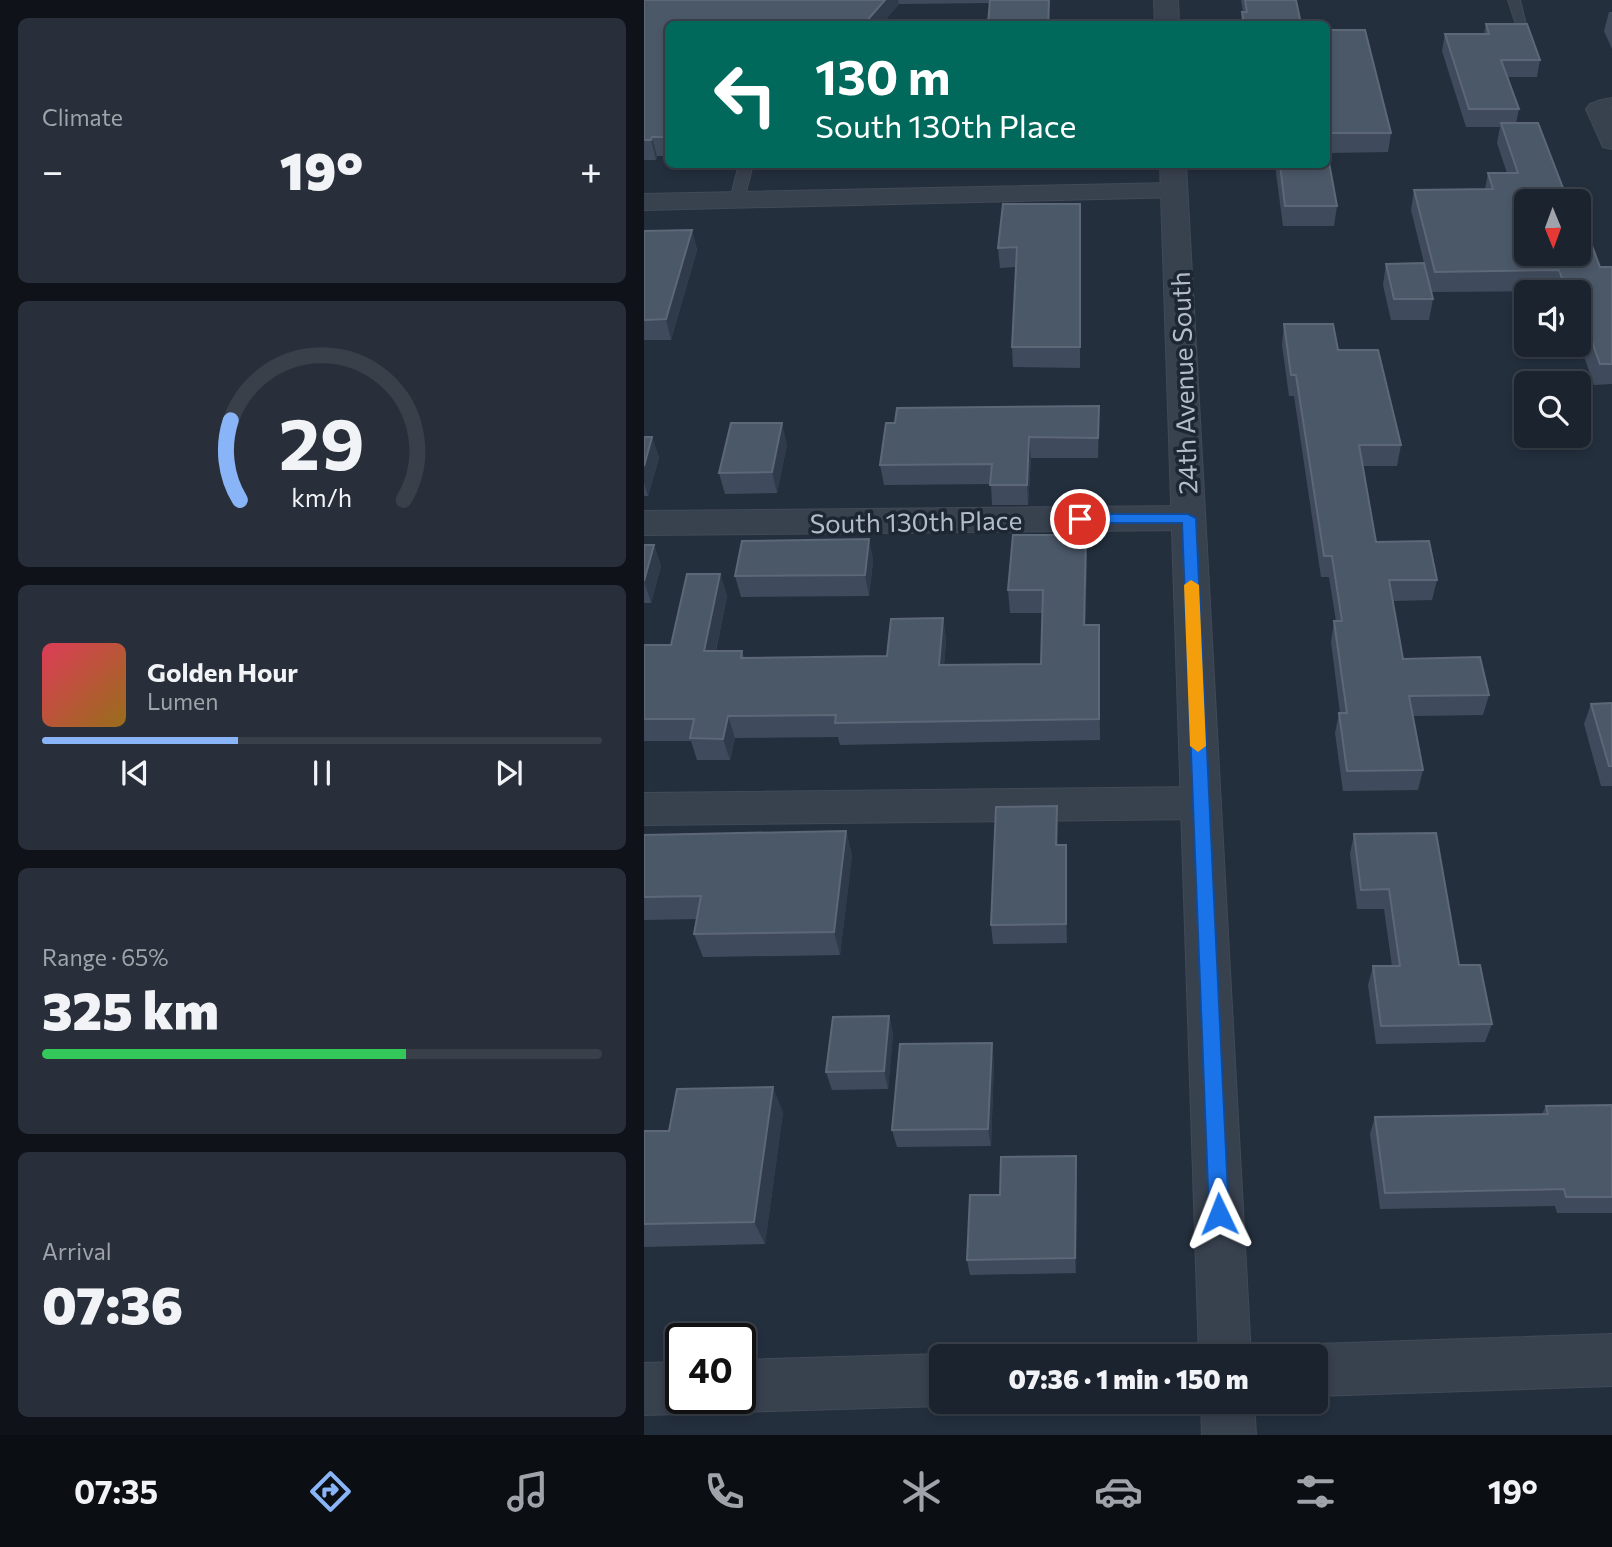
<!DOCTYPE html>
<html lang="en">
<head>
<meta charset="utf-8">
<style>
	body { margin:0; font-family:Commissioner,sans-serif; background:#282f3a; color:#f1f3f6; height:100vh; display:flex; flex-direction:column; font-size:26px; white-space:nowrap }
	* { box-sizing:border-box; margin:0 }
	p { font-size:23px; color:#a0a4aa }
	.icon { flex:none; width:38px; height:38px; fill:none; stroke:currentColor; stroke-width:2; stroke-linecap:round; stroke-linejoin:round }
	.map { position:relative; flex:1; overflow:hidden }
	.sheet { display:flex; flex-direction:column; gap:18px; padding:18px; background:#0f1319; width:644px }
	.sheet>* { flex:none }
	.top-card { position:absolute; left:21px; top:21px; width:665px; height:147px; border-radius:10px; box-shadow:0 4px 10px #0003,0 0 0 2px #39404a; background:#00695c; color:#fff; overflow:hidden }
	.needle { width:46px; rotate:179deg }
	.controls { position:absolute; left:870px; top:189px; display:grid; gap:14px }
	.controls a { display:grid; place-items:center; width:77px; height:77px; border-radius:10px; background:#1b232e; box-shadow:0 4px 10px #0003,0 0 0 2px #39404a; font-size:35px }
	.speed { position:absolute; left:21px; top:1323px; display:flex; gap:14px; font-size:35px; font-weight:700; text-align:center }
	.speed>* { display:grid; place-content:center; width:91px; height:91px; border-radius:50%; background:#1b232e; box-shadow:0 4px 10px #0003,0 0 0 2px #39404a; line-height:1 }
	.speed .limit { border:4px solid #111; border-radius:10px; background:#fff; color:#111 }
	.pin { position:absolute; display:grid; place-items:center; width:60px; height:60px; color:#fff; margin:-30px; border:4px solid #fff; border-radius:50%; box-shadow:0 2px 7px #0007 }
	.me { position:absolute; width:77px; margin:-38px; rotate:358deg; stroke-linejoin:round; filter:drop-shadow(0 0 5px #0008) }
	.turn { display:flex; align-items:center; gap:24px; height:147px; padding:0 35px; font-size:32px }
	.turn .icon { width:91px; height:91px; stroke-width:2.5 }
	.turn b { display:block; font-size:49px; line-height:60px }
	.big { font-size:52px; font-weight:800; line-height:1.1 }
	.sheet .tile { flex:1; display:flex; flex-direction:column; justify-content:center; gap:10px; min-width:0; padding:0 24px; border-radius:10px; background:#282f3a }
	.sheet .dial { align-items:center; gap:0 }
	.dial svg { height:182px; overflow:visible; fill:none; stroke:#39404a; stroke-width:7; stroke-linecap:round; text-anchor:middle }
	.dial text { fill:#f1f3f6; stroke:none }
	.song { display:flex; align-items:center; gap:21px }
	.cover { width:84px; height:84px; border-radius:10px; background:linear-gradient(135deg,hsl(350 70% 55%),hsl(40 70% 35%)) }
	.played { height:7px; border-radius:4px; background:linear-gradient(90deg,#8ab4f8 35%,#39404a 35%) }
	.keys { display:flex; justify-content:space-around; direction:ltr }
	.heat { display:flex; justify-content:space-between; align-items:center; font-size:38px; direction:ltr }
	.charge { height:10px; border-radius:5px; background:linear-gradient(90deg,#34c759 65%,#39404a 0) }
	.trip { position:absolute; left:285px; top:1344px; width:399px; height:70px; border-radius:10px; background:#1b232e; box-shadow:0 4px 10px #0003,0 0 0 2px #39404a; font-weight:800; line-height:70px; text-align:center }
	.dock { display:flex; height:112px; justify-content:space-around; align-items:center; background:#0b0e12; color:#a0a4aa }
	.dock .icon { width:49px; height:49px }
	.dock .selected { color:#8ab4f8 }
	.dock b { font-size:32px; color:#f1f3f6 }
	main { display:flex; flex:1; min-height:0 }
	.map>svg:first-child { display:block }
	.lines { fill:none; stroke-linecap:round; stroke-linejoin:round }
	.service-casing { stroke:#414a57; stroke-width:2 }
	.minor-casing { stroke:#414a57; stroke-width:2 }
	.tertiary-casing { stroke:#414a57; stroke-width:2 }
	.service { fill:#38414e; fill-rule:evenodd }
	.minor { fill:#38414e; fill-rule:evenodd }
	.tertiary { fill:#38414e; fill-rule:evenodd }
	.wall { fill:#3f4b5c }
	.shaded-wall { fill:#2f3b4b }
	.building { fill:#4b5868; stroke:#5c6777; stroke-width:2 }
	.route { fill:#1a73e8; stroke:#114b97; stroke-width:2 }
	.slow { fill:#f59e0b }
	.labels { text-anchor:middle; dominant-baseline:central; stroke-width:7; stroke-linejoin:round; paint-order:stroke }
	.street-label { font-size:26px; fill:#b4bcc9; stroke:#1d2633 }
</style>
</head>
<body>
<main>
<section class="sheet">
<div class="tile"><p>Climate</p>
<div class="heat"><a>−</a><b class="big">19°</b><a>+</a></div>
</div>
<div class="tile dial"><svg viewBox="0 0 100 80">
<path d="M14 69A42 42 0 1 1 86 69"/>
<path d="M14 69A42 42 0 0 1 10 34" stroke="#8ab4f8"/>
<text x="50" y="56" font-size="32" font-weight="700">29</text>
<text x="50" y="72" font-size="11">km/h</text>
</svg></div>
<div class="tile">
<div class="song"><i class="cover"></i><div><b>Golden Hour</b><p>Lumen</p></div></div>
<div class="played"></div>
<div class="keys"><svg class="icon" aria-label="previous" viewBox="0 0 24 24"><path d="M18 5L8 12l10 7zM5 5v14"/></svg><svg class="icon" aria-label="pause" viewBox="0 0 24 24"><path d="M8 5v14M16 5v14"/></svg><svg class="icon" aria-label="next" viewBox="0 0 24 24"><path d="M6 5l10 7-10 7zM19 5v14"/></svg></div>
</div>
<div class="tile"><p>Range · 65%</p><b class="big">325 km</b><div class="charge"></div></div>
<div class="tile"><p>Arrival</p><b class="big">07:36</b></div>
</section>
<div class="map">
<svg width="968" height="1435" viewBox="0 0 968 1435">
	<rect width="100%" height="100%" fill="#242f3e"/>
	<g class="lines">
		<defs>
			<g id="service">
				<path d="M864,0h12l9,37 -10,-3z"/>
				<path d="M968,98v8l-8,6 -11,-3 4,-8z"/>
				<path d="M95,164h14l-9,36 -7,4 -7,-4z"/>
			</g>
			<g id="minor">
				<path d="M955,101l9,3 4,5v40l-9,-2 -17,-38 4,-5z"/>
				<path d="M529,183l10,2 4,6 -4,6 -539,13v-16z"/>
				<path d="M544,506l12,4 5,8 -5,8 -12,4 -544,5v-24z"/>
				<path d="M557,787l14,5 6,11 -6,11 -14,5 -557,6v-32z"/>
			</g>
			<g id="tertiary">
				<path d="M510,0h24l1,24h-24z"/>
				<path d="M516,164h26l65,1192h-52z"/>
				<path d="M968,1334v52l-296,10v-40h-20l1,-5 19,-7z"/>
				<path d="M298,1354l6,2h-6v46h11l-11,4 -202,6 -19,-7 -2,-7h21v-38z"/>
				<path d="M37,1362v36h22l-3,9 -19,7 -37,1v-52z"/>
				<path d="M557,1402h53l2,33h-54z"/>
			</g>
		</defs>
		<use href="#service" class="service-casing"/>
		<use href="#minor" class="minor-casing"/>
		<use href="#tertiary" class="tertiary-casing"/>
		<use href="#service" class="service"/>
		<use href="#minor" class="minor"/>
		<use href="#tertiary" class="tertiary"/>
	</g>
	<g class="wall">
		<path d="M0,0h406v24h-62l2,-21 -91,1 -17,20h-214v132h-11l-1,4h-12z"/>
		<path d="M597,0h55l5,24h-60l1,-12h1z"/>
		<path d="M965,12h3v37l-8,-18z"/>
		<path d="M842,24l54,36 -3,17h-29l11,32 -3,14 10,78 74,66h12v117l-18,1 -16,-46v-47h-24v-1l-123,1 2,7 -4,21h-38l-8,-35 3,-21 38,-1 -13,-53 3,-20 71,-1 3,-16h19l-10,-30 3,-16h-34l-24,-76 3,-17h39z"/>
		<path d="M682,30l65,103 -3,19 -60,1 9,53 -3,20h-51l-8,-61 -28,-1h79z"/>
		<path d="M436,204v164l-67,-1 -1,-20 4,-80 -16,1 -2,-20z"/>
		<path d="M48,230l5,20 -26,90h-27v-109z"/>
		<path d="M640,324l54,26 63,95 -4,21h-34l13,76 61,38 -5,20 -40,1 11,58 86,36 -6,20 -70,1 10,54 -5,20 -75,1 -8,-58 4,-20h1l-9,-71 3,-21h2l-7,-44h-8l-27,-181h-5l-7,-51z"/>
		<path d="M455,406l-1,52h-67l-3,47h-36l-1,-21 -107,1 -4,-20 15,-42z"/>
		<path d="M0,437h8l7,21 -11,38h-4z"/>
		<path d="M143,444l-10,49 -52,1 -6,-21z"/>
		<path d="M225,539l4,22 -4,35 -128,1 -6,-21z"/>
		<path d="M0,545h10l7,21 -10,37h-7z"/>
		<path d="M443,558l-2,67h14l1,115 -260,5 -2,-8 -103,1 -5,22h-33l-6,-19h-47v-96h27l49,-71 7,22 -11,55h26l2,7 143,-2 56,-38 3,22 -2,25 97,-1 2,-51h-33l-2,-23z"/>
		<path d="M968,703v83h-11l-17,-62 7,-20z"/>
		<path d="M414,826v19l9,19v79l-74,1 -2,-19z"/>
		<path d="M202,831l6,24 -12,100 -137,2 -9,-23 3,-15 -53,1v-85z"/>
		<path d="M710,834l105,131 33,59 -7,18 -109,2 -8,-59 5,-19h19l-8,-57h-27l-7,-55z"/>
		<path d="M245,1016l4,18 -5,55 -56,1 -6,-18z"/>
		<path d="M350,1061l-3,85 -94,1 -5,-17z"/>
		<path d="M968,1105v108h-55l-2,-7 -175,3 -10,-75 5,-17 167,-3 4,-8z"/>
		<path d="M139,1112l-18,132 -121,3v-116h25z"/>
		<path d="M433,1172l-1,101 -106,2 -3,-15 33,-65z"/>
	</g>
	<g class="shaded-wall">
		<path d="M241,0h13l1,4 -17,20h-18z"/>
		<path d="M405,0h1v24h-2z"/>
		<path d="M8,137l5,19 -1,4 -5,-20z"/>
		<path d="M436,204l1,20 -1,144z"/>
		<path d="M48,230l5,20 -26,90 -5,-21z"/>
		<path d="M455,406v20l-1,32v-20z"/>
		<path d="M138,423l5,21 -10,49 -5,-21z"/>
		<path d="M8,437l7,21 -11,38 -4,-13v-17z"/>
		<path d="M385,437l2,21 -3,47 -1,-20z"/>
		<path d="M442,535l1,23 -2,89 -1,-22z"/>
		<path d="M225,539l4,22 -4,35 -4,-21z"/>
		<path d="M10,545l7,21 -10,37 -7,-22z"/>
		<path d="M76,574l7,22 -16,77 -7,-22z"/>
		<path d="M299,618l3,22 -4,48 -3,-23z"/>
		<path d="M84,716l7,22 -5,22 -7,-21z"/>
		<path d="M413,806l1,20v38l-2,-19z"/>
		<path d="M202,831l6,24 -12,100 -6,-23z"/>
		<path d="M422,845l1,19v79l-1,-19z"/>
		<path d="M245,1016l4,18 -5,55 -4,-18z"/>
		<path d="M348,1043l2,18 -3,85 -3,-17z"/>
		<path d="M129,1087l10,25 -18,132 -11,-22z"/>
		<path d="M432,1156l1,16 -1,101 -1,-15z"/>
	</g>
	<g class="building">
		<path d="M0,0h241l-21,24h-196v113h-16l-1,3h-7z"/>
		<path d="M346,0h59l-1,24h-60z"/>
		<path d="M601,0h51l5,24h-57l-2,-12h5z"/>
		<path d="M842,24h41l13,36h-39l18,49h-50l-24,-75h44z"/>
		<path d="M682,30h39l26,103h-65z"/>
		<path d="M857,123h37l30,78h-42v53h52v-40h2l20,53h12v97h-12l-22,-62v-10h-11l-8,-22 -124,2 -21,-82 79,-1 -5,-16h30z"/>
		<path d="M682,146l11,60h-52l-5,-42h46z"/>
		<path d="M359,204h77v143h-68l5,-100 -19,1z"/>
		<path d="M48,230l-26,89 -22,1v-89z"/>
		<path d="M780,263l9,36h-39l-8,-35z"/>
		<path d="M640,324h49l5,26h40l23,95h-42l17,97 53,-1 8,39h-48l14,79 77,-2 9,38 -80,1 14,74 -76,1 -8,-58h8l-13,-92h8l-10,-65h-8l-28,-181h-5z"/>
		<path d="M455,406l-1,32 -69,-1 -2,48h-37l2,-21 -112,1 6,-42h9l2,-15z"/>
		<path d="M87,423h51l-10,49 -53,1z"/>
		<path d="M0,437h8l-8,29z"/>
		<path d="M369,535h73l-2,90h15v94l-264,4 1,-8 -108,1 -5,23 -33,-1 4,-19h-50v-74h27l16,-71h33l-16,77h38l-1,7 146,-2 4,-37 52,-1 -4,47 102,-1 2,-74h-35z"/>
		<path d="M225,539l-4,36 -130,1 7,-35z"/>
		<path d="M0,545h10l-10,36z"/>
		<path d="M968,703v63h-3l-18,-62z"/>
		<path d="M413,806l-1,39h10v79l-75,1 5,-118z"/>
		<path d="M202,831l-12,101 -140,2 7,-38 -57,1v-62z"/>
		<path d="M792,833l23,132h21l12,59 -111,2 -8,-60h27l-11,-77 -28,1 -7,-56z"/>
		<path d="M245,1016l-5,55 -58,1 7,-55z"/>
		<path d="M348,1043l-4,86 -96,1 8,-86z"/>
		<path d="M129,1087l-19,135 -110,2v-93h25l8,-42z"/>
		<path d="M968,1105v92h-46l-2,-8 -179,4 -10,-76 173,-3 -2,-8z"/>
		<path d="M432,1156l-1,102 -108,2 3,-65h30l1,-38z"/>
	</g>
	<path class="route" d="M436,514h108l8,4 33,696 -3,7 -7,3 -7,-3 -3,-7 -27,-691h-107l-3,-4z"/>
	<path class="slow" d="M547,580l8,5 7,161 -8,6 -8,-6 -6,-161z"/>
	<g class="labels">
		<g class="street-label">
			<text transform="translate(539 383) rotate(-92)">24th Avenue South</text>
			<text transform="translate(272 521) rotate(-1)">South 130th Place</text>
		</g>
	</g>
</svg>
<div class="controls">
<a><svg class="needle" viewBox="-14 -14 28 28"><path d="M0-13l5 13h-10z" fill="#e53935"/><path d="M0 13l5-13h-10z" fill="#a0a4aa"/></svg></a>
<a><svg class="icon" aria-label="sound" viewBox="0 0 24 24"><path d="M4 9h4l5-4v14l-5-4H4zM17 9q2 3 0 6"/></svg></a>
<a><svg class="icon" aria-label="search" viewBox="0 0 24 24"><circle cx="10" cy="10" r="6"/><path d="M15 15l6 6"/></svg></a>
</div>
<div class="speed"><div class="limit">40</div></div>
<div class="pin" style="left:436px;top:519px;background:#d93025"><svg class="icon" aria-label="arrive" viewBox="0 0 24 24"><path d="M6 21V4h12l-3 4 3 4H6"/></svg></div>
<svg class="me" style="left:575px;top:1214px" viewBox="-20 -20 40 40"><path d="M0-17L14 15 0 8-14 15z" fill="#1a73e8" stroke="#fff" stroke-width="4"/></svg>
<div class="trip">07:36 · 1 min · 150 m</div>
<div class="top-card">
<div class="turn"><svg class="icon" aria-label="left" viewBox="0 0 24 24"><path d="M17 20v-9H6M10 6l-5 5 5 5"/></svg><div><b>130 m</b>South 130th Place</div></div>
</div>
</div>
</main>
<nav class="dock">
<b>07:35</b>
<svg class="icon selected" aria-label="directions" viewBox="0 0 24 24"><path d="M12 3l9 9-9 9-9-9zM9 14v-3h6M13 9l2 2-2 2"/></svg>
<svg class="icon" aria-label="music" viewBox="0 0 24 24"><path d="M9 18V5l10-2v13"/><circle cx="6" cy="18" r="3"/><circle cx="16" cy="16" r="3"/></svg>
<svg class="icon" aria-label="phone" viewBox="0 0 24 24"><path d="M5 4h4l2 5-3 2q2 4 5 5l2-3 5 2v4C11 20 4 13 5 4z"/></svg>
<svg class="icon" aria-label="climate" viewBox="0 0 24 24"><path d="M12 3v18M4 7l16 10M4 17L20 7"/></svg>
<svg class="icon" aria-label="car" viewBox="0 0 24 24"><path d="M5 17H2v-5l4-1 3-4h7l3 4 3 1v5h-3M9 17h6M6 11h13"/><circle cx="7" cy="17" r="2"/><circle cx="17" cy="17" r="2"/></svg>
<svg class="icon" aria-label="filters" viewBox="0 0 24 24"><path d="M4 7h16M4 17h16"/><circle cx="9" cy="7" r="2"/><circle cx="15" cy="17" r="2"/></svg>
<b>19°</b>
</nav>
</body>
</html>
